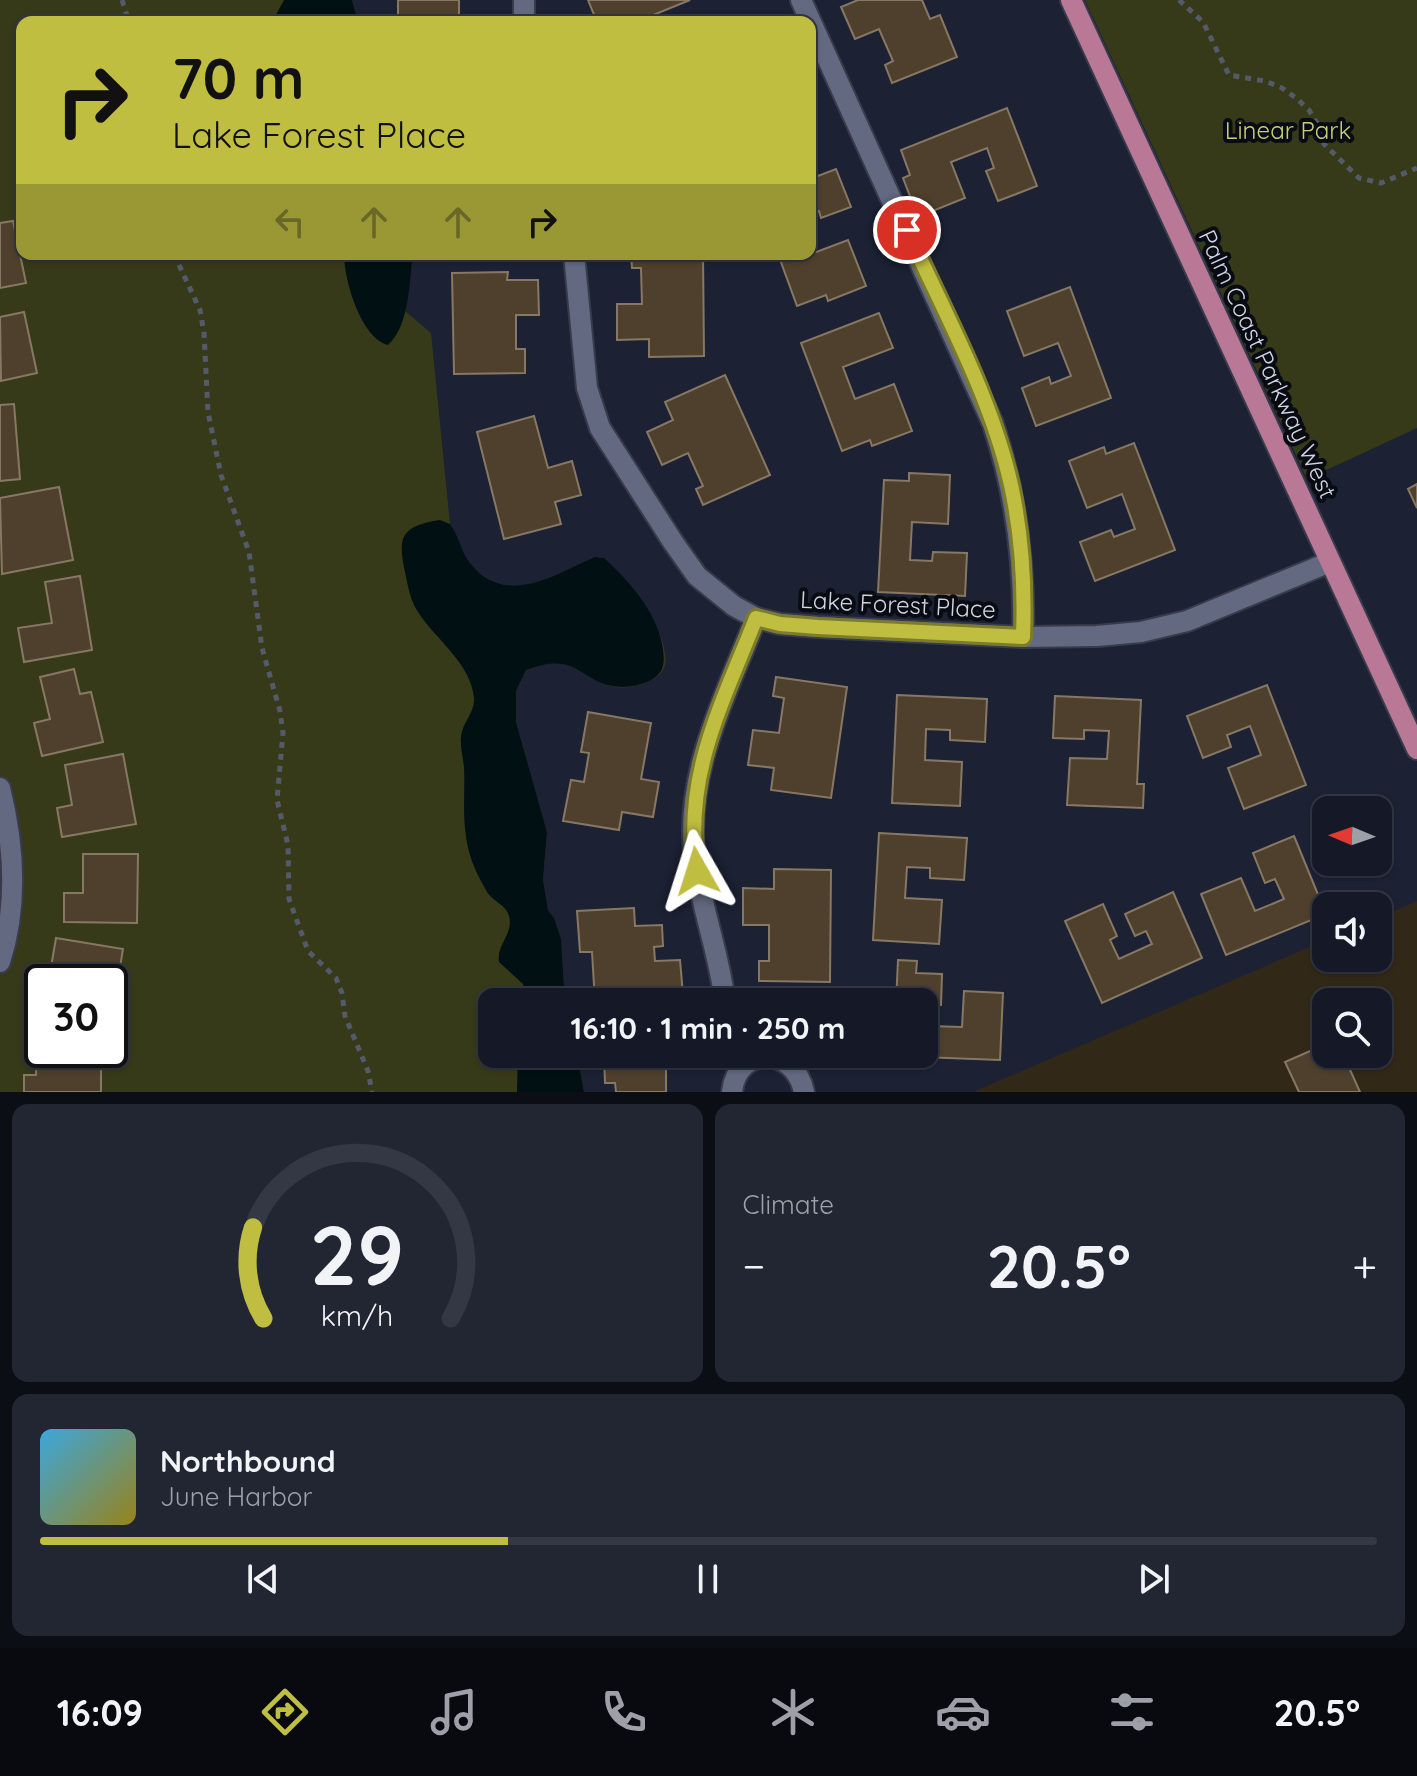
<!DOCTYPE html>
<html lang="en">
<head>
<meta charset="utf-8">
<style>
	body { margin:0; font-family:Quicksand,sans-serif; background:#222633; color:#f1f3f6; height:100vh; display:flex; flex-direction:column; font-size:30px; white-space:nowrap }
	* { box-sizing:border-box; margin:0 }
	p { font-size:26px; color:#9da0a7 }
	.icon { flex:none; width:44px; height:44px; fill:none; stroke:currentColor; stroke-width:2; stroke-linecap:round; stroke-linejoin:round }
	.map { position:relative; height:1092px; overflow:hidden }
	.sheet { display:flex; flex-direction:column; gap:12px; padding:12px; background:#0c0e15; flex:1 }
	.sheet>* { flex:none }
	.top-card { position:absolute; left:16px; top:16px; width:800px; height:244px; border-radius:16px; box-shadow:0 2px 6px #0004,0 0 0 2px #343844; background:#c0be41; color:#111; overflow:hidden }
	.needle { width:52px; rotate:272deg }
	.tools { position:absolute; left:1312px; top:796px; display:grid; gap:16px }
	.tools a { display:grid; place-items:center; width:80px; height:80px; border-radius:16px; background:#151927; box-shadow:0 2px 6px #0004,0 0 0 2px #343844; font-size:40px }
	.speed { position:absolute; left:24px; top:964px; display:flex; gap:16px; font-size:40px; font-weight:700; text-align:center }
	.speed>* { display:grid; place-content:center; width:104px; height:104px; border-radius:50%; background:#151927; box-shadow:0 2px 6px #0004,0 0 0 2px #343844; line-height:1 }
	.speed .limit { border:4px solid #111; border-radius:12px; background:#fff; color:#111 }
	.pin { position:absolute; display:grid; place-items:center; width:68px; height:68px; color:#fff; margin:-34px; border:4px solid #fff; border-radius:50%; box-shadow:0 2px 8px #0007 }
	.me { position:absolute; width:88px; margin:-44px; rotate:354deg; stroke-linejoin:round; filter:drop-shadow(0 0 6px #0008) }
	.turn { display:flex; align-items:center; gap:28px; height:168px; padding:0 24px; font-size:36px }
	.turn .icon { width:104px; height:104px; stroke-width:2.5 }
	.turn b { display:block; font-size:56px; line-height:68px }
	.lanes { display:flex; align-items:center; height:76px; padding:0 24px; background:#0003; justify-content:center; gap:40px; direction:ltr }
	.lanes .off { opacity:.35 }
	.big { font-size:60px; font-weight:700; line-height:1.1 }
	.sheet .card { flex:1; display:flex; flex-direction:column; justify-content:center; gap:12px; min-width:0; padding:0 28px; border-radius:16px; background:#222633 }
	.sheet .dial { align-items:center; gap:0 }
	.dial svg { height:208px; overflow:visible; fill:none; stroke:#343844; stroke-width:7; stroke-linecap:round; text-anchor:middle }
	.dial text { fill:#f1f3f6; stroke:none }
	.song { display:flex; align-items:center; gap:24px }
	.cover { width:96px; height:96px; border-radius:12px; background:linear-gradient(135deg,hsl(200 70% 55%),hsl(50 70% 35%)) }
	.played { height:8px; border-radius:4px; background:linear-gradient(90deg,#c0be41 35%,#343844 35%) }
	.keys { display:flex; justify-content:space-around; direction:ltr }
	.heat { display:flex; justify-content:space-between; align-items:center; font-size:44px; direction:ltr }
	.sheet .tiles { flex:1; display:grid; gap:12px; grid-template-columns:1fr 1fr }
	.card:last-child { grid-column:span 2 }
	.trip { position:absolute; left:478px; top:988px; width:460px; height:80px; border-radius:16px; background:#151927; box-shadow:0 2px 6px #0004,0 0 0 2px #343844; font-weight:700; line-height:80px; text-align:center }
	.tab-bar { display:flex; height:128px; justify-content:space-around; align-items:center; background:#080a10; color:#9da0a7 }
	.tab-bar .icon { width:56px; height:56px }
	.tab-bar .selected { color:#c0be41 }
	.tab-bar b { font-size:36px; color:#f1f3f6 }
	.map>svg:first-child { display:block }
	.commercial { fill:#312818; fill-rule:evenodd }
	.green { fill:#373a19; fill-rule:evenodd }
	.water { fill:#001013 }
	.building { fill:#4f402d; stroke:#877863; stroke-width:2 }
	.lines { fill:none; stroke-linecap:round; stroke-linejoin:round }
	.minor-casing { stroke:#373b4b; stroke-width:24 }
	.primary-casing { stroke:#373b4b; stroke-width:24 }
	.path { stroke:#555a6b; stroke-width:5; stroke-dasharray:6 6; stroke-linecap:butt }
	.minor { stroke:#626980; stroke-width:20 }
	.primary { stroke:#b87896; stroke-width:20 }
	.route-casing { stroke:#7d7c2a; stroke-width:20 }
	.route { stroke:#c0be41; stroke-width:14 }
	.labels { text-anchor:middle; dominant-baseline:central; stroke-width:8; stroke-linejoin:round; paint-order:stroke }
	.park-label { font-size:24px; fill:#c7cf76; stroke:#090b13 }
	.street-label { font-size:24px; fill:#d1d5e2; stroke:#090b13 }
</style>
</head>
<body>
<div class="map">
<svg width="1417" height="1092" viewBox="0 0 1417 1092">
	<rect width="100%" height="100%" fill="#1c2134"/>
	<path class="commercial" d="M1417,901v191h-444l353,-152v18h52v-40zM1326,1002h52v52h-52z"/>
	<g class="green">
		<path d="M0,0h352l6,22h-336v232h391l-8,57 26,22 19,191 17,36 11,12 18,13 22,2 23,-6 59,-24c23,13 78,85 63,113 -4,7 -14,11 -21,14 -37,12 -46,-10 -74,-19 -15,-4 -29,0 -42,5l-10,21v31l31,110 -4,48 5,30 6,8 7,21 4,63h-73v52h85l7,38h-584zM42,982h68v68h-68z"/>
		<path d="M1085,0h332v428l-110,51z"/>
	</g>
	<g class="water">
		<path d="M284,0h68l6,22h-86z"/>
		<path d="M344,254h69c-4,27 -3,71 -25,91 -27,-7 -44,-65 -44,-91z"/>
		<path d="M440,520l10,4c9,12 11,28 20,39 35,45 84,12 125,-6l9,1c24,22 52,53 58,86 3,17 4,29 -13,37 -19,9 -41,8 -59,-4 -9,-5 -17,-12 -28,-13 -13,-2 -24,2 -36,6l-10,21v31l31,110 -4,48 5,30 6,8 7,21 4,63h-39l-3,-18 -24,-22c-3,-17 15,-28 10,-46 -4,-13 -17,-14 -23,-26 -12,-20 -19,-38 -21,-62 -2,-20 0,-41 -1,-61 -1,-10 -4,-20 -3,-30 1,-15 14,-24 13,-39 -3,-35 -39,-59 -56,-86 -8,-12 -10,-26 -13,-40 -8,-36 -3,-46 35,-52z"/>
		<path d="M518,1054h59l7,38h-67z"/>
	</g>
	<g class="building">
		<path d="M398,0h61v22h-50l1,-7h-12z"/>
		<path d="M588,0h102l-54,22h-39z"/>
		<path d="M858,0h64l8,19 10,-4 17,42 -65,26 -7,-18 8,-4 -14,-32 -24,10 -14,-32z"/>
		<path d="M1007,108l30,78 -39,15 -12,-30 8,-3 -7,-20 -36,14 14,36 -47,19 -15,-39 7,-3 -9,-25z"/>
		<path d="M836,169l15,38 -30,11 -2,-7 -9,3v-35z"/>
		<path d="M13,221l13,62 -26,5v-65z"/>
		<path d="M848,240l18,46 -38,15 -2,-6 -29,11 -19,-52h32v-2l1,2z"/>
		<path d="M631,254h72l1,102 -55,1v-18l-32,1v-36h25l-1,-36h-9z"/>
		<path d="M508,272l-1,8h31l1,35h-23v34h9v24l-71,1 -2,-101z"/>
		<path d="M1070,287l41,111 -75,28 -14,-38 27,-11 2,7 20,-8 -13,-33 -34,13 -17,-45z"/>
		<path d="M24,312l13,61 -36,8 -1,-64z"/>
		<path d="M879,313l14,35 -50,19 12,32 39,-15 18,47 -40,15 -2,-6 -28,11 -41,-108z"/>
		<path d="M725,375l45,100 -67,30 -7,-16 7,-3 -15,-33 -26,12 -15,-33 26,-12 -8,-18z"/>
		<path d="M14,404l6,75 -20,2v-76z"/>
		<path d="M534,416l14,52 24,-7 9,34 -26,7 6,22 -57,15 -27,-107z"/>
		<path d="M1134,443l41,107 -80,31 -15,-39 31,-12 3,7 21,-8 -13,-35 -35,14 -18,-47 35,-14 2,7z"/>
		<path d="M909,473l41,2 -2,49 -36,-2 -2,38 22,1 1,-9 34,1 -2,43 -87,-4 6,-112 25,1z"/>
		<path d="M1417,484v24l-9,-19z"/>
		<path d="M59,487l14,73 -71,14 -2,-76z"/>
		<path d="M80,576l12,74 -68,12 -6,-34 34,-5 -7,-41z"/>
		<path d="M74,669l6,25 11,-2 12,50 -61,14 -8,-33 16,-4 -10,-42z"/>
		<path d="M776,677l71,10 -16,111 -60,-8 3,-22 -26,-3 5,-35 26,3 5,-35 -11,-2z"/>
		<path d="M1267,685l39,100 -62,24 -16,-41 33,-13 -11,-29 -23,9 4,12 -28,11 -16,-42z"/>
		<path d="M897,695l90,4 -2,43 -35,-2v-10l-24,-1 -1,31 37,2 -2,44 -68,-3z"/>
		<path d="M1055,696l86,4 -4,84h7l-1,24 -76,-3 3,-47 37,1 2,-28 -25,-1v9l-31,-1z"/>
		<path d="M588,712l63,11 -10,56 18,3 -6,35 -31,-5 -3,18 -56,-9 8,-41 13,2 5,-29 -8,-1z"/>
		<path d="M123,754l13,70 -74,13 -5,-29 15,-3 -7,-40z"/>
		<path d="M879,833l88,5 -3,42 -34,-2v-10l-23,-1 -2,31 37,2 -3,44 -66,-4z"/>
		<path d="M1294,836l32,78 -100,41 -25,-61 40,-16 14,33 29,-12 -9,-20 -10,4 -12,-30z"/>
		<path d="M83,854h55l-1,69 -73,-1v-29h19z"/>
		<path d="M774,869l57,1 -1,112 -71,-1v-20h10v-36h-26v-37l31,1z"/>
		<path d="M1173,892l29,66 -100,45 -37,-82 38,-17 14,32 -7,4 9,19 33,-15 -6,-13 -11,5 -10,-22z"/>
		<path d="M634,908l1,18 27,-1 1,21 -9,1 1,14 25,-1 3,35 -31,1v6h-57l-3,-50h-12l-3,-41z"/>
		<path d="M56,938l67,11 -9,55h-4v-22h-46l1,-7 -15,-2z"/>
		<path d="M898,960l19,1 -1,12 26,1 -1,31 -9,-1 -1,22 31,1 2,-36 39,2 -3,67 -106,-4 30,-2v-52h-28z"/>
		<path d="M1326,1044v10h17l17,38h-61l-14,-30z"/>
		<path d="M37,1047h5v3h59v42h-77v-17h12z"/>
		<path d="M604,1054h71v4h-9v34h-50l-1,-9h-10z"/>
	</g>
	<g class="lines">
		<defs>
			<g id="minor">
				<path d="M524,0v22"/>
				<path d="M801,0l192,424c23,70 32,139 30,213"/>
				<path d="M574,254l13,134 13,40 73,114 24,34 37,30 22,12 24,6 38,3 205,10 74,-1 44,-4 46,-11 143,-59"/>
				<path d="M0,788c14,56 18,118 0,174"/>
				<path d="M725,1002c-6,-51 -26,-100 -31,-150 -8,-83 33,-159 62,-234"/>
				<path d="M732,1092c5,-47 63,-46 72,0"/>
			</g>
			<path id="primary" d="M1071,0l346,749"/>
		</defs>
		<use href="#minor" class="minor-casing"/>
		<use href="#primary" class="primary-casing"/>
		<g class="path">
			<path d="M122,0l7,22"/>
			<path d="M1179,0l24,22 26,53 36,6 17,7 14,10 13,12 9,15 6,19 35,34 22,5 36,-15"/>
			<path d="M174,254l26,56 4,23 4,79 13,63 28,77 13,96 18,63 3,22 -6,67 11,45 1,54 19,52 28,27 6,15 3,23 23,55 4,21"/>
		</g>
		<use href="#minor" class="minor"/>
		<use href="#primary" class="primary"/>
	</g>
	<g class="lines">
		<defs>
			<path id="route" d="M697,871c-14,-96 25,-166 59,-253l24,6 38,3 205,10c2,-52 -1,-102 -12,-152 -20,-89 -67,-173 -104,-255"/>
		</defs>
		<use href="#route" class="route-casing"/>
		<use href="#route" class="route"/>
	</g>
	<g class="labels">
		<g class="park-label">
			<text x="1288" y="130">Linear Park</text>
		</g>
		<g class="street-label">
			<text transform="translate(1268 364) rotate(65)">Palm Coast Parkway West</text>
			<text transform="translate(898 604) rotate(3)">Lake Forest Place</text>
		</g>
	</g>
</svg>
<div class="tools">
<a><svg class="needle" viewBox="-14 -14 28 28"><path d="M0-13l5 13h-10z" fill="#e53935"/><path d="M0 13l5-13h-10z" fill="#9da0a7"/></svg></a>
<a><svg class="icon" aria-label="sound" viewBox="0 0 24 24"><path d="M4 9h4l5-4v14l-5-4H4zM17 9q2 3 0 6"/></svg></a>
<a><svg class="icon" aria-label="search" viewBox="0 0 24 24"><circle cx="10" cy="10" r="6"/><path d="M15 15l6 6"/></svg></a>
</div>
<div class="speed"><div class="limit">30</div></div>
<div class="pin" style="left:907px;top:230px;background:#d93025"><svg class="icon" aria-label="arrive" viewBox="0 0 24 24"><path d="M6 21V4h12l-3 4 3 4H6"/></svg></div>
<svg class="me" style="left:697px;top:871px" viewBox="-20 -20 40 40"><path d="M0-17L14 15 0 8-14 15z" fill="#c0be41" stroke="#fff" stroke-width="4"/></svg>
<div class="trip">16:10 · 1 min · 250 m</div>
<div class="top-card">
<div class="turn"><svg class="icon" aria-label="right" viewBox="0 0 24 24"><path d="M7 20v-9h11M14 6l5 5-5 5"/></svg><div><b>70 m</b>Lake Forest Place</div></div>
<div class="lanes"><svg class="icon off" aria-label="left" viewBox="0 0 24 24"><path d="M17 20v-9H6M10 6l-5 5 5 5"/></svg><svg class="icon off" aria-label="ahead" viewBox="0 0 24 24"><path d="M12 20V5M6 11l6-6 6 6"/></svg><svg class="icon off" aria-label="ahead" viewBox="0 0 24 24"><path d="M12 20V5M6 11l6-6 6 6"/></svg><svg class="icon" aria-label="right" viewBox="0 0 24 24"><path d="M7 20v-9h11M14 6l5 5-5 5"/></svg></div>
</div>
</div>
<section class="sheet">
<div class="tiles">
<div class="card dial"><svg viewBox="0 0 100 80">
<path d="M14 69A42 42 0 1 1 86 69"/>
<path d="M14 69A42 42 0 0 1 10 34" stroke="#c0be41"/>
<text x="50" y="56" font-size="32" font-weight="700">29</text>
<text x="50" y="72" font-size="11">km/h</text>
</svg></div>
<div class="card"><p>Climate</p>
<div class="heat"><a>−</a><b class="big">20.5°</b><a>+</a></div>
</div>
<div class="card">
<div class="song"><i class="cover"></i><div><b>Northbound</b><p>June Harbor</p></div></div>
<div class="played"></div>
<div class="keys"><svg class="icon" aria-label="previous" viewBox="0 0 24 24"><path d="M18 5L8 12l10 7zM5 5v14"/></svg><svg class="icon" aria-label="pause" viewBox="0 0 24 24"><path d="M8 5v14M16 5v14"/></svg><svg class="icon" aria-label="next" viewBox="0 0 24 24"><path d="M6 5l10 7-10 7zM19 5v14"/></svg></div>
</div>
</div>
</section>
<nav class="tab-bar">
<b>16:09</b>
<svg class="icon selected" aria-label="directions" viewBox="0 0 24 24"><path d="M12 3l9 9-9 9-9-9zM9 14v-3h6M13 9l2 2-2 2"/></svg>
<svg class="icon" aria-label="music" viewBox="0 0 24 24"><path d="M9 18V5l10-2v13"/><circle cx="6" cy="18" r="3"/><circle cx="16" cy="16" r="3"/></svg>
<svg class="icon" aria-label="phone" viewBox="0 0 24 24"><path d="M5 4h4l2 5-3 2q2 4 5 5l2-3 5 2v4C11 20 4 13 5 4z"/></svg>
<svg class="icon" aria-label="climate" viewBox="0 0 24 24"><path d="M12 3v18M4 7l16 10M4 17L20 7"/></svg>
<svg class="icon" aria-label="car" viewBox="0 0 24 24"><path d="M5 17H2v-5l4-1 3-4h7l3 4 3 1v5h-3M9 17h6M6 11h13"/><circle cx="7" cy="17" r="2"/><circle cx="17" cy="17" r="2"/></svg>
<svg class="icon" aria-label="filters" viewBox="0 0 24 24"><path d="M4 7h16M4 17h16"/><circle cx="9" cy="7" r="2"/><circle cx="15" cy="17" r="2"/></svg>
<b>20.5°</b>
</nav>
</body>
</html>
